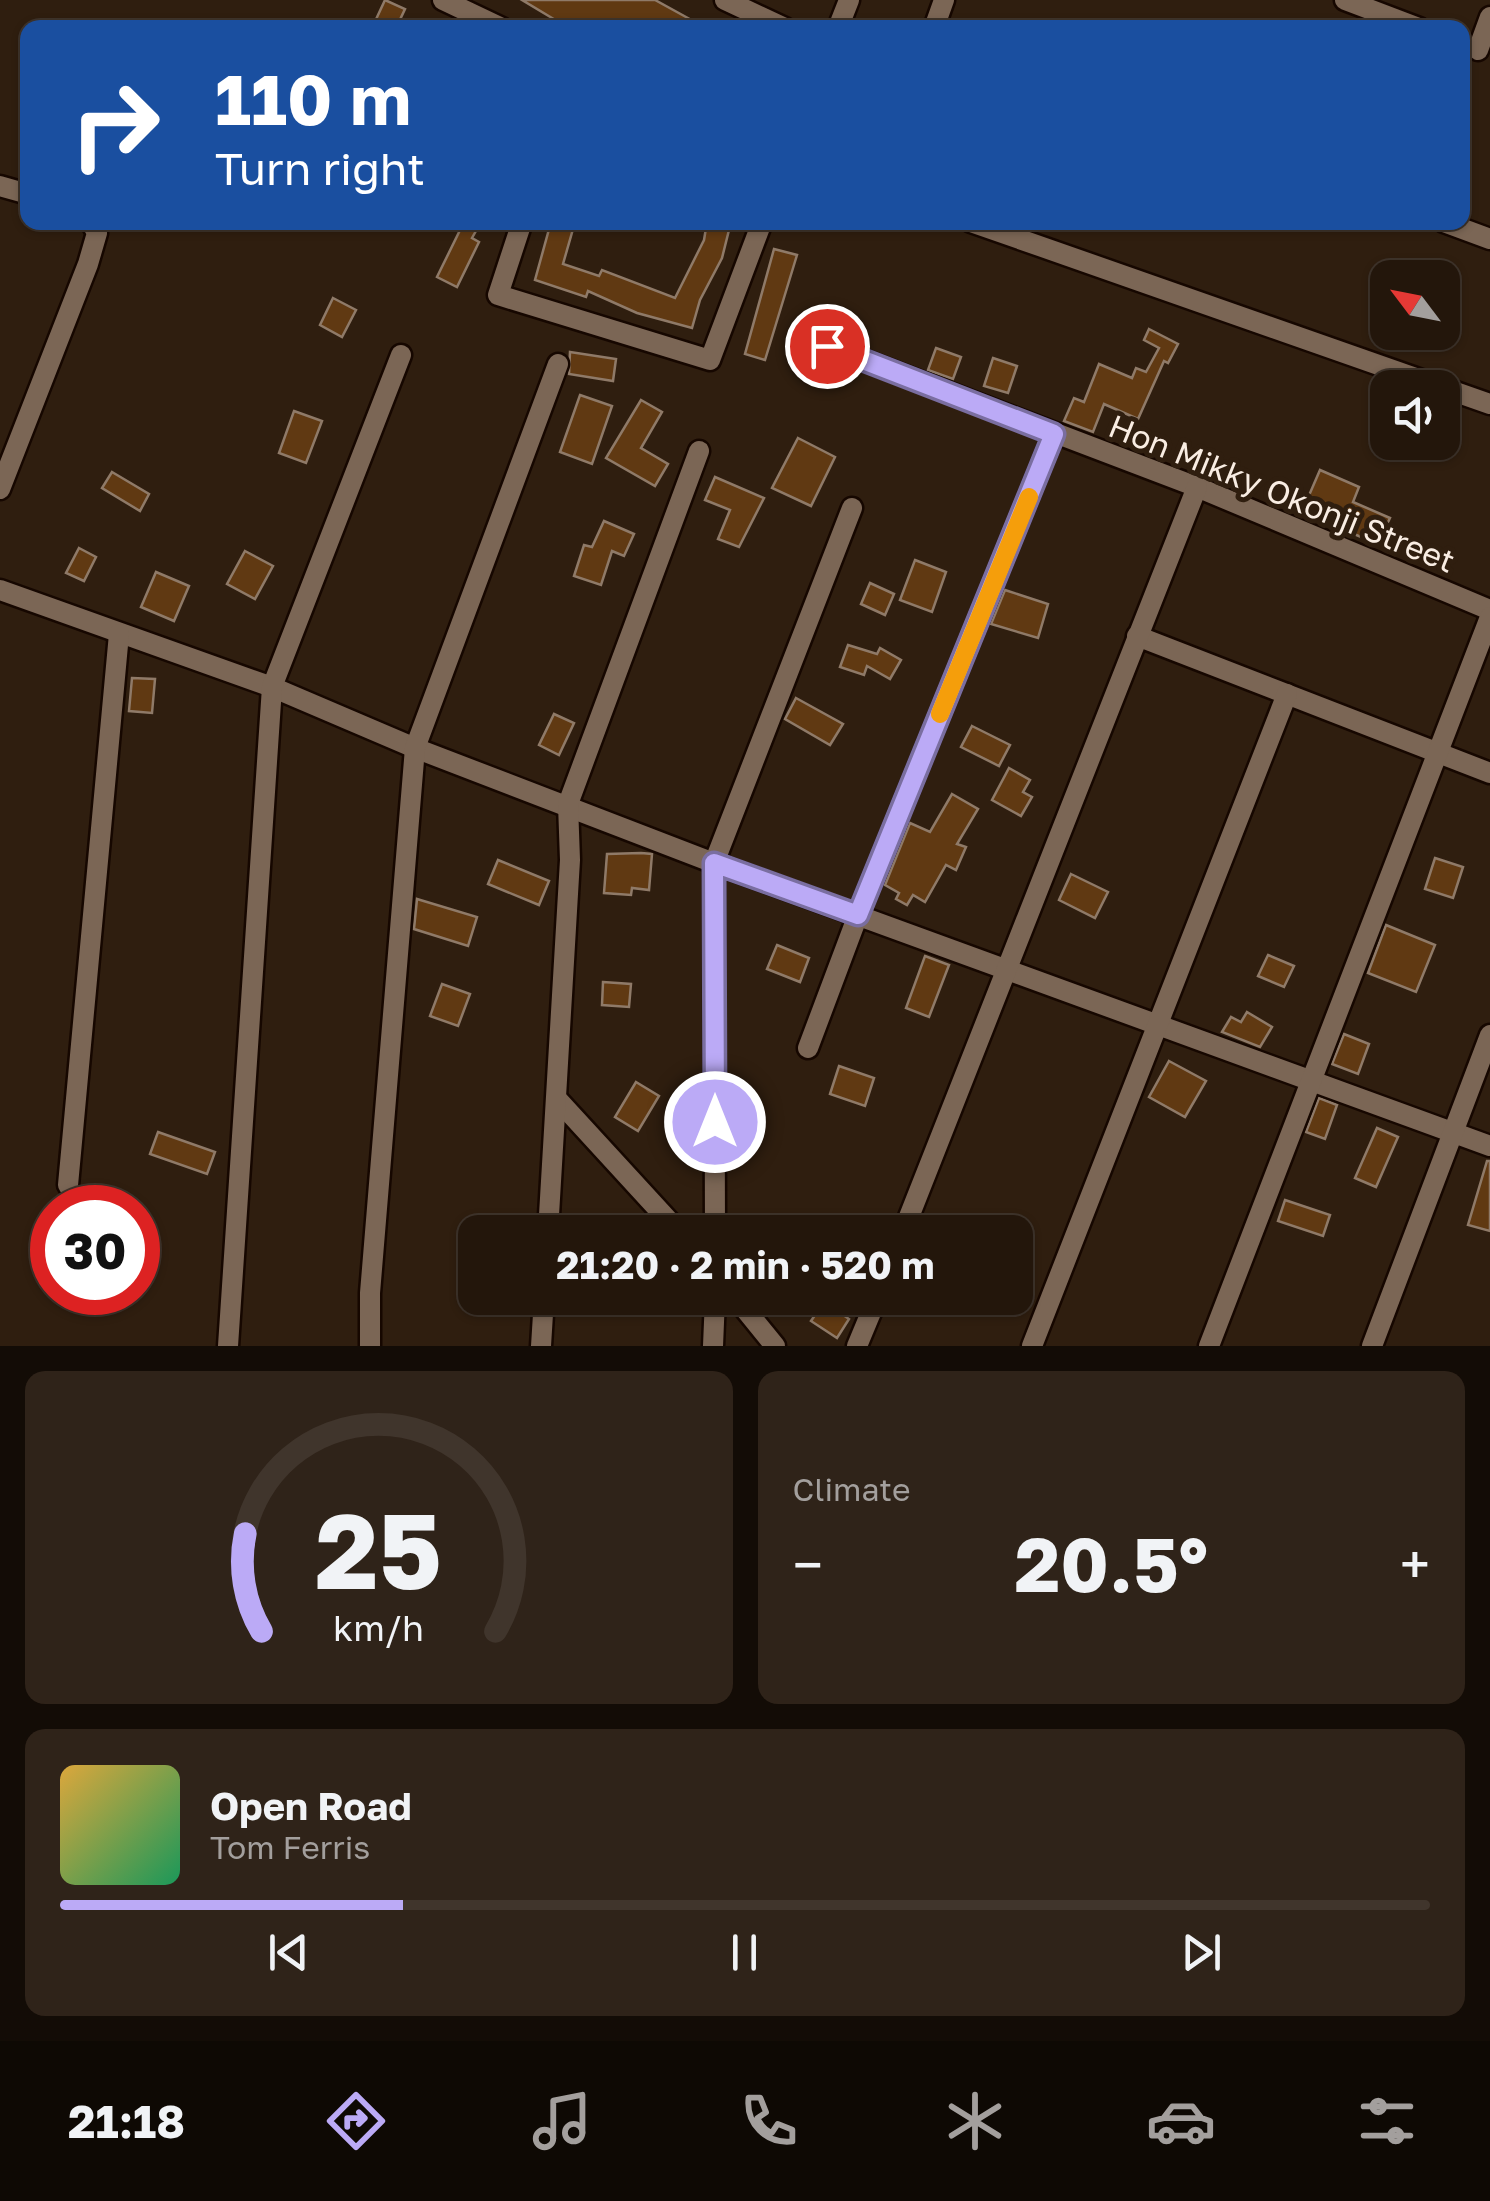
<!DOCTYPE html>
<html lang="en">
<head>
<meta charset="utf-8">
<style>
	body { margin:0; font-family:"Golos Text",sans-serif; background:#2f2319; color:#f1f3f6; height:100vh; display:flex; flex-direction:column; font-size:38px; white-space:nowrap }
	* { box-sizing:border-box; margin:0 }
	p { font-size:32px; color:#a39f9d }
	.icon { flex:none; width:55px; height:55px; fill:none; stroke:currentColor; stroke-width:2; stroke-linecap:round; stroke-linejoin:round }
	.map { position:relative; height:1346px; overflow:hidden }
	.side { display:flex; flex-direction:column; gap:25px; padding:25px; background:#130c06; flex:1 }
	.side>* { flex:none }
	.banner { position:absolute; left:20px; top:20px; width:1450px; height:210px; border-radius:20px; box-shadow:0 2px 8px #0004,0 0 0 2px #40352c; background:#1a4fa0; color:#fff; overflow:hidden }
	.needle { width:65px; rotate:302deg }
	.fabs { position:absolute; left:1370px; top:260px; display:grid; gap:20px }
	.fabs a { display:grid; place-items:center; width:90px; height:90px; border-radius:20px; background:#23160b; box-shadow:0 2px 8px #0004,0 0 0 2px #40352c; font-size:50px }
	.speed { position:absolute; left:30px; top:1185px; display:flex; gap:20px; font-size:50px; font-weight:700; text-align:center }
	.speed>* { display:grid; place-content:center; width:130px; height:130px; border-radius:50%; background:#23160b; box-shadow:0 2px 8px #0004,0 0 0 2px #40352c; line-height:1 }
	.speed .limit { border:15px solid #d22; background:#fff; color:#111 }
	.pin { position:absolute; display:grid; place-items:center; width:85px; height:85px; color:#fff; margin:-42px; border:5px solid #fff; border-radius:50%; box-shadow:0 2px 10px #0007 }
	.me { position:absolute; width:110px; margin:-55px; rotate:0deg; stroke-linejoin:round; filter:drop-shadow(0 0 8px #0008) }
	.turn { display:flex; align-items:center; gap:35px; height:210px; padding:0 30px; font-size:45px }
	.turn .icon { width:130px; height:130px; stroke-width:2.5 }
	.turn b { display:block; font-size:70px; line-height:85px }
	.big { font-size:75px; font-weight:700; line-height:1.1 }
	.side .tile { flex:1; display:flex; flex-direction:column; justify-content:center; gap:15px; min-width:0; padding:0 35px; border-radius:20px; background:#2f2319 }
	.side .dial { align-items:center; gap:0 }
	.dial svg { height:260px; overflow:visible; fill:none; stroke:#40352c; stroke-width:7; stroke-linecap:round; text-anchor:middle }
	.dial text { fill:#f1f3f6; stroke:none }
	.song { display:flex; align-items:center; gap:30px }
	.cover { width:120px; height:120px; border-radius:15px; background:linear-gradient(135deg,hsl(40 70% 55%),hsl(150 70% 35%)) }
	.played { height:10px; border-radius:5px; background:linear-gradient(90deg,#bbaaf6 25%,#40352c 25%) }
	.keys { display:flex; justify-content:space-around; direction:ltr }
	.heat { display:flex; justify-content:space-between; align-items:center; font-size:55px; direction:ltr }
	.side .tiles { flex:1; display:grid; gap:25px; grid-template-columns:1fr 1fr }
	.tile:last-child { grid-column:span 2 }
	.trip { position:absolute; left:458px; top:1215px; width:575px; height:100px; border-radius:20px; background:#23160b; box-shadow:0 2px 8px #0004,0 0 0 2px #40352c; font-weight:700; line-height:100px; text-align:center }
	.tabs { display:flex; height:160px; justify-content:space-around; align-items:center; background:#0e0904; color:#a39f9d }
	.tabs .icon { width:70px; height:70px }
	.tabs .on { color:#bbaaf6 }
	.tabs b { font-size:45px; color:#f1f3f6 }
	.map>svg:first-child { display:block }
	.building { fill:#603912; stroke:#8f7a68; stroke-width:2.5 }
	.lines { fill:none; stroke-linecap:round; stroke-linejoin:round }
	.minor-casing { stroke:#160700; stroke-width:25 }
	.minor { stroke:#7b6655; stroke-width:20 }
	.route-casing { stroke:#7a6ea0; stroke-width:25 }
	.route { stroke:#bbaaf6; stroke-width:18 }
	.slow { stroke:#f59e0b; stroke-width:18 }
	.labels { text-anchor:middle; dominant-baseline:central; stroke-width:10; stroke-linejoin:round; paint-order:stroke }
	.street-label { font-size:32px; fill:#f9ede3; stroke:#2f1e0f }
</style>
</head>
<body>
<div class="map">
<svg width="1490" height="1346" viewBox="0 0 1490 1346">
	<rect width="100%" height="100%" fill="#2f1e0f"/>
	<g class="building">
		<path d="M385,0l20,9 -9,19h-24z"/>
		<path d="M522,0h133l51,28h-126l-11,-6 -2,5z"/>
		<path d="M464,222h17l-9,16 7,4 -22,45 -20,-10z"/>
		<path d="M551,222h24l-12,42 36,12 3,-6 73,28 29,-58 3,-18h24l-9,36 -22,42 -8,28 -55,-15 -49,-22 -2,6 -51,-17z"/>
		<path d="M774,249l23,6 -32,105 -20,-6z"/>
		<path d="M333,298l23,12 -14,27 -22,-12z"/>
		<path d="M1149,329l29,15 -10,19 -4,-2 -26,58 -34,-15 -11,28 -29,-11 10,-23 10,4 15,-38 33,14 4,-10 10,4 13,-24 -15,-8z"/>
		<path d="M936,348l25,9 -8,22 -25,-9z"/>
		<path d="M570,352l46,7 -3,22 -44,-7z"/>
		<path d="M993,358l24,8 -9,27 -24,-7z"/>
		<path d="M580,395l32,11 -20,58 -32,-12z"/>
		<path d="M641,400l21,12 -21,36 27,16 -13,22 -49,-28z"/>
		<path d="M294,411l28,10 -16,42 -27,-10z"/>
		<path d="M798,438l37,19 -24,49 -39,-18z"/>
		<path d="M1320,470l39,17 -6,15 37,16 -12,26 -29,-12 5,-11 -47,-21z"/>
		<path d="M112,472l37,22 -9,17 -38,-23z"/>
		<path d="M715,477l49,21 -25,49 -21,-8 12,-29 -25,-10z"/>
		<path d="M604,521l30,13 -10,22 -12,-5 -11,34 -27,-9 10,-31 8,2z"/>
		<path d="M79,548l17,9 -12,24 -18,-8z"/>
		<path d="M245,551l28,15 -18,33 -28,-15z"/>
		<path d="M915,560l31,12 -14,40 -32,-12z"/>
		<path d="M156,572l33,14 -15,35 -33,-14z"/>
		<path d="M870,583l24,11 -9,21 -24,-11z"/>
		<path d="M1005,590l43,14 -10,34 -47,-14z"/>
		<path d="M848,645l29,9 3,-6 21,12 -11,19 -23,-13 -3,9 -24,-8z"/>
		<path d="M132,678l23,1 -3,34 -23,-2z"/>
		<path d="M796,698l47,26 -13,21 -45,-26z"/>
		<path d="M554,714l20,9 -15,32 -20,-10z"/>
		<path d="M972,726l38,19 -11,21 -38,-19z"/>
		<path d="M1009,768l21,12 -7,12 9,5 -11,19 -29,-16z"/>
		<path d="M952,794l26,15 -21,35 9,3 -10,23 -10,-5 -21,37 -12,-7 -6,10 -11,-6 3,-6 -14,-8 25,-62 20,9z"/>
		<path d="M641,853l11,1 -3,36 -17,-2 -1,7 -27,-2 3,-39z"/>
		<path d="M1435,858l28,9 -10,31 -28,-9z"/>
		<path d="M498,860l51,21 -10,24 -51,-21z"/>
		<path d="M1071,874l37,18 -13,26 -36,-18z"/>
		<path d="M417,899l60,18 -9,29 -54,-17z"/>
		<path d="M1386,925l49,20 -19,47 -48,-19z"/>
		<path d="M777,945l32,13 -9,24 -33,-13z"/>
		<path d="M1268,955l26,11 -10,21 -26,-11z"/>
		<path d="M925,956l24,9 -20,52 -23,-9z"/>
		<path d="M603,982l28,2 -2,23 -27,-2z"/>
		<path d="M442,984l28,10 -12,32 -28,-10z"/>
		<path d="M1247,1012l25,15 -12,20 -38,-15 9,-15 10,5z"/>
		<path d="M1344,1034l25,10 -11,30 -26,-10z"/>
		<path d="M1169,1061l37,20 -21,36 -36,-20z"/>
		<path d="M839,1066l35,12 -9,28 -35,-12z"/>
		<path d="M636,1082l23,14 -21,35 -23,-14z"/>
		<path d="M1319,1098l18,7 -12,34 -19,-7z"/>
		<path d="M1377,1128l21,9 -22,50 -21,-9z"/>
		<path d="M158,1132l57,20 -8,22 -57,-20z"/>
		<path d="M1487,1161h3v70l-22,-6z"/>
		<path d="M1285,1200l45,15 -7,21 -45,-15z"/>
		<path d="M824,1302l25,17 -12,19 -26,-17z"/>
	</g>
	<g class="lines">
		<defs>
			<g id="minor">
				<path d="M443,0l59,28"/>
				<path d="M725,0l60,28"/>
				<path d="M1345,0l74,28"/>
				<path d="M838,28l11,-28"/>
				<path d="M934,28l10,-28"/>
				<path d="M1478,50l12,-33"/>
				<path d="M0,186l28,8"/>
				<path d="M522,222l-24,73 212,65 52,-138"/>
				<path d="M971,222l519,182"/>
				<path d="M1444,222l46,17"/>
				<path d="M827,346l370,141 293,123"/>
				<path d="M0,489l88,-225 9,-31 -6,-11"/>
				<path d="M0,590l272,97 143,61 299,115 776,283"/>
				<path d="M1137,636l353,137"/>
				<path d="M808,1048l50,-133 196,-481"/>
				<path d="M557,1099l122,133"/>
				<path d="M68,1185l51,-551"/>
				<path d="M548,1232l22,-372 -2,-56 131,-353"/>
				<path d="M715,1232l-1,-369 138,-355"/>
				<path d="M903,1232l294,-745"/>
				<path d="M736,1298l39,48"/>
				<path d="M228,1346l44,-659 129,-332"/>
				<path d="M370,1346v-53l45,-545 143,-384"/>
				<path d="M541,1346l3,-48"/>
				<path d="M713,1346l2,-48"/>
				<path d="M857,1346l20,-48"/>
				<path d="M1032,1346l255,-652"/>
				<path d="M1209,1346l281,-729"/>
				<path d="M1372,1346l118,-311"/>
			</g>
		</defs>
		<use href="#minor" class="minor-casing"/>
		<use href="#minor" class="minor"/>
	</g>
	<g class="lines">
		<defs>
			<path id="route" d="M715,1122l-1,-259 144,52 196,-481 -227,-88"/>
		</defs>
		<use href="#route" class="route-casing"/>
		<use href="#route" class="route"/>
		<path class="slow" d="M940,714l89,-217"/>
	</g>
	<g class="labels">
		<g class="street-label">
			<text transform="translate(1282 493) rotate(22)">Hon Mikky Okonji Street</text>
		</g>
	</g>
</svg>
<div class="fabs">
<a><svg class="needle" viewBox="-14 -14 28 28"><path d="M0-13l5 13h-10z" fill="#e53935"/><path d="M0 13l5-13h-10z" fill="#a39f9d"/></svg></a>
<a><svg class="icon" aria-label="sound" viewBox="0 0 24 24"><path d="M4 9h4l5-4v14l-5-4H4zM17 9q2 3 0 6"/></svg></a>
</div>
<div class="speed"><div class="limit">30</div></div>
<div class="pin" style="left:827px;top:346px;background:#d93025"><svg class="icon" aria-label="arrive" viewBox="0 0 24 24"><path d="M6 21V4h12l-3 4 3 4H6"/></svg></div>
<svg class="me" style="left:715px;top:1122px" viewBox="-20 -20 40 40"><circle r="17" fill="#bbaaf6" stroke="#fff" stroke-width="3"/><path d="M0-11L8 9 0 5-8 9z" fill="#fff"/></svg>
<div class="trip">21:20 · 2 min · 520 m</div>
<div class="banner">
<div class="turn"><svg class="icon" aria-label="right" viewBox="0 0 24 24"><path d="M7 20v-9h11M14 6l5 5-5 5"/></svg><div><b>110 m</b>Turn right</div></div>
</div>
</div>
<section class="side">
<div class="tiles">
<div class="tile dial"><svg viewBox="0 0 100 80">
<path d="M14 69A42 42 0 1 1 86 69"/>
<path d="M14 69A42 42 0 0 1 9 39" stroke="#bbaaf6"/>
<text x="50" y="56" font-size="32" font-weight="700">25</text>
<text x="50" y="72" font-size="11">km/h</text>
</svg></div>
<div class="tile"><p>Climate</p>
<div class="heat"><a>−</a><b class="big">20.5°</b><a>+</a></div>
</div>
<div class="tile">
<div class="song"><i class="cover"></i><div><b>Open Road</b><p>Tom Ferris</p></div></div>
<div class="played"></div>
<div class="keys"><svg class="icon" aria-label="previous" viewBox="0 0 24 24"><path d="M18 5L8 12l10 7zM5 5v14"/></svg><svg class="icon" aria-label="pause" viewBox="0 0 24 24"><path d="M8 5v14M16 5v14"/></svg><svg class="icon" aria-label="next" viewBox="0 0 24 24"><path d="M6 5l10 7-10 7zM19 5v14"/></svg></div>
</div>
</div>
</section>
<nav class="tabs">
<b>21:18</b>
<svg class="icon on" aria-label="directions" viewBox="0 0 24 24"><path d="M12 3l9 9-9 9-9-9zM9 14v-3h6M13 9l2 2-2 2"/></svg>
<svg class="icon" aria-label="music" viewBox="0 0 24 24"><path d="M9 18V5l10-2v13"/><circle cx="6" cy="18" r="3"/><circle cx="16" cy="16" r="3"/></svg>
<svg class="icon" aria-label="phone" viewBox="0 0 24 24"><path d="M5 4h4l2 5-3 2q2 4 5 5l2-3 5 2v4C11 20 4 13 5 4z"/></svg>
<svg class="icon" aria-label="climate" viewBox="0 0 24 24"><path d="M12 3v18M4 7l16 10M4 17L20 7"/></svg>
<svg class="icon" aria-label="car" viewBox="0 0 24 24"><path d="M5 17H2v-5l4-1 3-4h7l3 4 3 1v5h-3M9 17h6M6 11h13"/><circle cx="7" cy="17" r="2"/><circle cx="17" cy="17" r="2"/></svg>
<svg class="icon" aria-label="filters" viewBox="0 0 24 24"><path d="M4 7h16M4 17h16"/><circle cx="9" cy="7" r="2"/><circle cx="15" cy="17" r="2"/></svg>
</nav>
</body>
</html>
